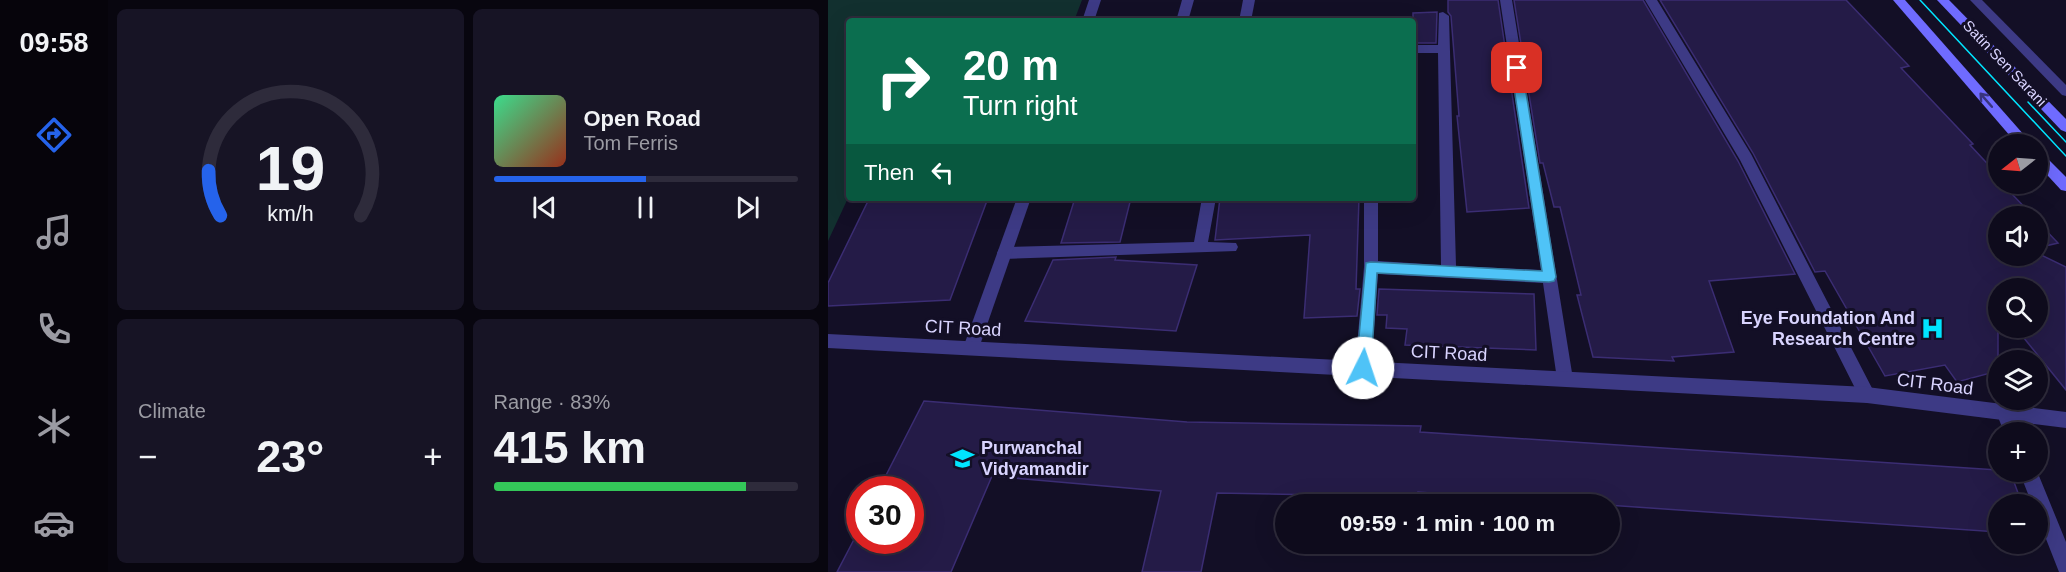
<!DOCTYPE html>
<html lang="en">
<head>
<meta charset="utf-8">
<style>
	body { margin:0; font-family:Helvetica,sans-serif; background:#171425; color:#f1f3f6; height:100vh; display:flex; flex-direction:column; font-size:22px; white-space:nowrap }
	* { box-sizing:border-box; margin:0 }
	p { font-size:20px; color:#9b9ba3 }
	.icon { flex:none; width:33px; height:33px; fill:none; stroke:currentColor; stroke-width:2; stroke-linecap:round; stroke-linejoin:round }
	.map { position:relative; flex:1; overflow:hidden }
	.side { display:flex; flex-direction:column; gap:9px; padding:9px; background:#08060f; width:720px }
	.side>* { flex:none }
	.banner { position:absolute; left:18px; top:18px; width:570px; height:183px; border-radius:6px; box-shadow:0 6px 24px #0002,0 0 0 2px #2e2b3b; background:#0b6e4f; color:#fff; overflow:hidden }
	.needle { width:39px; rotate:253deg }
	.tools { position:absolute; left:1160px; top:134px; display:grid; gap:12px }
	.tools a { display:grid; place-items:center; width:60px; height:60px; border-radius:50%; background:#0e0b1c; box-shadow:0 6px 24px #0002,0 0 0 2px #2e2b3b; font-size:30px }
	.speed { position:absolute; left:18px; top:476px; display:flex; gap:12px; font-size:30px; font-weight:700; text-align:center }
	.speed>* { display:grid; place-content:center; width:78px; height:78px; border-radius:50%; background:#0e0b1c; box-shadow:0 6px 24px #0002,0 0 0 2px #2e2b3b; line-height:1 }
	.speed .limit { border:9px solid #d22; background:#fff; color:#111 }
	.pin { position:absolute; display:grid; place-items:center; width:51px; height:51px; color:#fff; margin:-26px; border-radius:12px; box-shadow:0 3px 9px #0006 }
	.me { position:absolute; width:66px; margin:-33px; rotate:4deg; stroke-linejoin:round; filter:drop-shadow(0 0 4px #0008) }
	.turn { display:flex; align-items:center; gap:21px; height:126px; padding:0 18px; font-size:27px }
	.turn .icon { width:78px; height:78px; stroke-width:2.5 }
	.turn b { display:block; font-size:42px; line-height:51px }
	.then { display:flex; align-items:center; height:57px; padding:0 18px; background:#0003; gap:12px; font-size:22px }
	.big { font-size:45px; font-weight:700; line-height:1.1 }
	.side .card { flex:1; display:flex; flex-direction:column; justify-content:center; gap:9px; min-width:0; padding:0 21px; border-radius:9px; background:#171425 }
	.side .dial { align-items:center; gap:0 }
	.dial svg { height:156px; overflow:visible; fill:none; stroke:#2e2b3b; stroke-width:7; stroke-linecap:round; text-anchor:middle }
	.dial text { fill:#f1f3f6; stroke:none }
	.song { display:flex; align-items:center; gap:18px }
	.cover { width:72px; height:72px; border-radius:9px; background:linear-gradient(135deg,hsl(150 70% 55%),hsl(10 70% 35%)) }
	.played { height:6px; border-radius:3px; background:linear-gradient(90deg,#2563eb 50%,#2e2b3b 50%) }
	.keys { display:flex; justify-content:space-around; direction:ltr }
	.heat { display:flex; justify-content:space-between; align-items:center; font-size:33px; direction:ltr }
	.charge { height:9px; border-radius:4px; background:linear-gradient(90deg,#34c759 83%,#2e2b3b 0) }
	.side .tiles { flex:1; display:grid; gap:9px; grid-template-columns:repeat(2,1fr) }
	.trip { position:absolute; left:447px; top:494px; width:345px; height:60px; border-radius:30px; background:#0e0b1c; box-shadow:0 6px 24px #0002,0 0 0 2px #2e2b3b; font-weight:700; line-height:60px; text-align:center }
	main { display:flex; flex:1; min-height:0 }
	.tab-bar { display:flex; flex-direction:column; width:108px; justify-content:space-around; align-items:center; background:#06040b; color:#9b9ba3 }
	.tab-bar .icon { width:42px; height:42px }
	.tab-bar .selected { color:#2563eb }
	.tab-bar b { font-size:27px; color:#f1f3f6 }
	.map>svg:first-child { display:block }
	.green { fill:#12302f }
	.building { fill:#241b47; stroke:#3b2d73; stroke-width:1.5 }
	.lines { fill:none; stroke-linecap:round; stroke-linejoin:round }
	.service { fill:#3d3a85; fill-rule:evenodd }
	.minor { fill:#3d3a85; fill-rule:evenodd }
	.tertiary { fill:#3d3a85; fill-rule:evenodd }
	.secondary { fill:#6f6bff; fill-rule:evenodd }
	.tram { stroke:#00e5ff; stroke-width:1.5 }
	.oneway { stroke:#38347d }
	.route { fill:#4fc3f7; stroke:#337fa1; stroke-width:1.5 }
	.labels { text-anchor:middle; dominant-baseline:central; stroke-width:6; stroke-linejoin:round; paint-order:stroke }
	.far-street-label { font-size:15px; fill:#d9d4ff; stroke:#130f26 }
	.poi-label { font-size:18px; font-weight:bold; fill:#d9d4ff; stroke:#130f26; text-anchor:end }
	.street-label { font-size:18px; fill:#d9d4ff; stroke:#130f26 }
</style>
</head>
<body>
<main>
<nav class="tab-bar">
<b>09:58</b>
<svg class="icon selected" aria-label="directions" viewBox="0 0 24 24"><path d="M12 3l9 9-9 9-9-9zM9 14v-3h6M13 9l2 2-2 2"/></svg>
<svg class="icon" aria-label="music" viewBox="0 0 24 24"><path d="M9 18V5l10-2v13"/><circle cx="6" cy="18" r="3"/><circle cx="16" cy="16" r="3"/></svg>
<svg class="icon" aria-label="phone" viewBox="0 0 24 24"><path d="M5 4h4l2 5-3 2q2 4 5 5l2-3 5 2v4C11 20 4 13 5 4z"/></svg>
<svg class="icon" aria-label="climate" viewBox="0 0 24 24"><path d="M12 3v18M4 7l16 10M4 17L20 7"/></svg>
<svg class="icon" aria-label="car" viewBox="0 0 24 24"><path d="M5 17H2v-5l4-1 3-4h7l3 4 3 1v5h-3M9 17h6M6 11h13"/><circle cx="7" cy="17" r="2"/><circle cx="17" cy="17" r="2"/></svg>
</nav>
<section class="side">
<div class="tiles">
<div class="card dial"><svg viewBox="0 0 100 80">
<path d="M14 69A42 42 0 1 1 86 69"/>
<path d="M14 69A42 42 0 0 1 8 46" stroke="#2563eb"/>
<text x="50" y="56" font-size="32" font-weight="700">19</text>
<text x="50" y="72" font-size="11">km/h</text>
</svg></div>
<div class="card">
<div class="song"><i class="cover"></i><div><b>Open Road</b><p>Tom Ferris</p></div></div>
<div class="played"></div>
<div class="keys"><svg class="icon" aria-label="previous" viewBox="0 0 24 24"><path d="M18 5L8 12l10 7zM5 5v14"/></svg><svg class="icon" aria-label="pause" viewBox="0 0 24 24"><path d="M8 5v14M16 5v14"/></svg><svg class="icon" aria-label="next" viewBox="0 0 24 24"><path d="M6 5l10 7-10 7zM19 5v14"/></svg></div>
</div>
<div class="card"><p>Climate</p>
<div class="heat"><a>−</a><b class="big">23°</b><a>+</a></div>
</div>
<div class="card"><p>Range · 83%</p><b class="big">415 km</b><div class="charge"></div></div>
</div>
</section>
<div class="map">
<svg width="1238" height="572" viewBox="0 0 1238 572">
	<rect width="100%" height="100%" fill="#130f26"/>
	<path class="green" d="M0,0h254l-8,21h-225v175l-21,45z"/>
	<g class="building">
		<path d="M620,0h50l31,208 -62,4 -10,-96h2l-8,-100 -3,-4z"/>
		<path d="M686,0h129l95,161 57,113 -86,7 25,71 -62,5 2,4 -81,-4 -16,-62h4l-21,-88h-6l-11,-44h-3z"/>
		<path d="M832,0h186l63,66 -8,2 72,76 -3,1 28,30v8h7l9,9 -3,1 22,23h-35v39h39v-2l29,14v123l-51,-63h22v-39h-39v83l-41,11 -12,-17 -60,11 -60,-105 -10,1 -62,-119z"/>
		<path d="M609,12l-1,31h-23v-30z"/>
		<path d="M160,198l-38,102 -122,6v-23l41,-84z"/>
		<path d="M247,198h56l-11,44 -59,1z"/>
		<path d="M392,198h139l-3,91h4l-3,27 -53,2 6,-83 -95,5z"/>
		<path d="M1209,221l21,22 -21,5z"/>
		<path d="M288,257l-1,3 82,5 -21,66 -151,-10 28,-61z"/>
		<path d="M551,289l155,5 2,56 -131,-5 2,-16 -21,-1 1,-13h-10z"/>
		<path d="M96,401l263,21 234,4 -1,6 578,38 12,1 12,33h-24v28l-580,-40v5l-201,-4 -16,79h-59l19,-81 -169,-15 -41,96h-114l23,-44v12h50v-51h-31z"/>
	</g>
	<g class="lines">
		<g class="service">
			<path d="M354,0h12l-6,21h-12z"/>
			<path d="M415,0h12l-4,21h-12z"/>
			<path d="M374,198h14l-8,44 28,1 2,4 -2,4 -232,8 -5,-2 -2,-4 2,-4 5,-2 190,-5z"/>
		</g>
		<g class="minor">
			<path d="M261,0h12l-7,21h-12z"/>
			<path d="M672,0h12l61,379 -2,5 -6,2 -6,-2 -2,-5 -14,-96 -165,-9 -7,94 -2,5 -6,2 -6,-2 -2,-5 9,-101v-69h14v63l63,4 -3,-212h-25v-8h25l1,-32 4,-1 6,4 7,250 85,4z"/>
			<path d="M817,0h12l94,154 122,236 2,5 -2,5 -6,3 -6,-3 -121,-240z"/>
			<path d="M1142,0h12l84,85v11l-4,-1z"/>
			<path d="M189,198h14l-52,150 -2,5 -6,2 -6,-2 -2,-5z"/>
			<path d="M1176,404l6,2 10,26h-16l-8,-20 2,-6z"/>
			<path d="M1191,471h18l29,71v30h-7l-22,-56v-12h-5z"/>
		</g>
		<path class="tertiary" d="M0,334l1039,53 199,25v16l-199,-25 -1039,-55z"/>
		<g class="secondary">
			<path d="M1065,0h12l127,144h-15z"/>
			<path d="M1109,0h12l117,119v13l-5,-2z"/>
			<path d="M1209,151l5,2 24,24v14l-5,-1 -24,-26z"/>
		</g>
		<g class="tram">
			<path d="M1092,0l146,156"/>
			<path d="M1200,102l38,40"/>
		</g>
	</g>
	<defs><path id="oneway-shaft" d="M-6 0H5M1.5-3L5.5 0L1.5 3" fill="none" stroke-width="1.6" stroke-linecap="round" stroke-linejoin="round" transform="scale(1.5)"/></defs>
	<use class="oneway" href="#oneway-shaft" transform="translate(1158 100) rotate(-131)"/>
	<path class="route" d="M689,65l5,3 34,209 -2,4 -5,1 -172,-9 -6,95 -2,5 -6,2 -5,-2 -2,-5 10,-105 5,-1 171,9 -31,-203z"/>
	<defs>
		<symbol id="hospital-bare" viewBox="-9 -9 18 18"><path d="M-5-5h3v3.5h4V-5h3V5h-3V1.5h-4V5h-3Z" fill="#00e5ff" stroke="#130f26" stroke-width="2.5" paint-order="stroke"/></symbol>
		<symbol id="school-bare" viewBox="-9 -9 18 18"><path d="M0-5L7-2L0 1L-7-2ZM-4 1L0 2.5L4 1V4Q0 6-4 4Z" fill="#00e5ff" stroke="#130f26" stroke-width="2.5" paint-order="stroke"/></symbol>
	</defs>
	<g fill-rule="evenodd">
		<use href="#hospital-bare" x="1088" y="312" width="33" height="33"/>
		<use href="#school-bare" x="118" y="442" width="33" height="33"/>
	</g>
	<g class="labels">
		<g class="far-street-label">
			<text transform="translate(1177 63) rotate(46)">Satin Sen Sarani</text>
		</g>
		<g class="poi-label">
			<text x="1087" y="318">Eye Foundation And<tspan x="1087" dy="21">Research Centre</tspan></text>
			<text x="153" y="448" text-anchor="start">Purwanchal<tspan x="153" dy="21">Vidyamandir</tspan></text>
		</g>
		<g class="street-label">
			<text transform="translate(135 328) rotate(3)">CIT Road</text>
			<text transform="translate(621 353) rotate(3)">CIT Road</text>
			<text transform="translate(1107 384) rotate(7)">CIT Road</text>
		</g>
	</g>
</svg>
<div class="tools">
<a><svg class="needle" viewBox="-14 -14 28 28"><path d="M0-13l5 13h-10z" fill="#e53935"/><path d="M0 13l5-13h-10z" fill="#9b9ba3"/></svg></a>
<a><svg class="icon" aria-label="sound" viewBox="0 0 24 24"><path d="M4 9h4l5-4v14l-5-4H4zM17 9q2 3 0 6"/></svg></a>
<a><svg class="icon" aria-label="search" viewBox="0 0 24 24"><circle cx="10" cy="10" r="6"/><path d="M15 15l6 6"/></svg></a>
<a><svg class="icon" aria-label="layers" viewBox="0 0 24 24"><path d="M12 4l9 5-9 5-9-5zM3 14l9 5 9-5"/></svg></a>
<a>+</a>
<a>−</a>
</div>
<div class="speed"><div class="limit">30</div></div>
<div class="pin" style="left:689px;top:68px;background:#d93025"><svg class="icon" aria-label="arrive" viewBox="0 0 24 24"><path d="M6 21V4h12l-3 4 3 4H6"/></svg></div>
<svg class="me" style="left:535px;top:368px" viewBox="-20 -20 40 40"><circle r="19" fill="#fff"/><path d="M0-13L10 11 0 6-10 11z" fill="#4fc3f7"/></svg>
<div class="trip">09:59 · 1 min · 100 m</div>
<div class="banner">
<div class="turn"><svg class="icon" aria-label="right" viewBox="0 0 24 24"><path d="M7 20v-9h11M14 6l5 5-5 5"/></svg><div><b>20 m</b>Turn right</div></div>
<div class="then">Then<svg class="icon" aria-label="left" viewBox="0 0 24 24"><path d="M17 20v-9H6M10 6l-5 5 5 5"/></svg></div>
</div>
</div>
</main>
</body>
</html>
